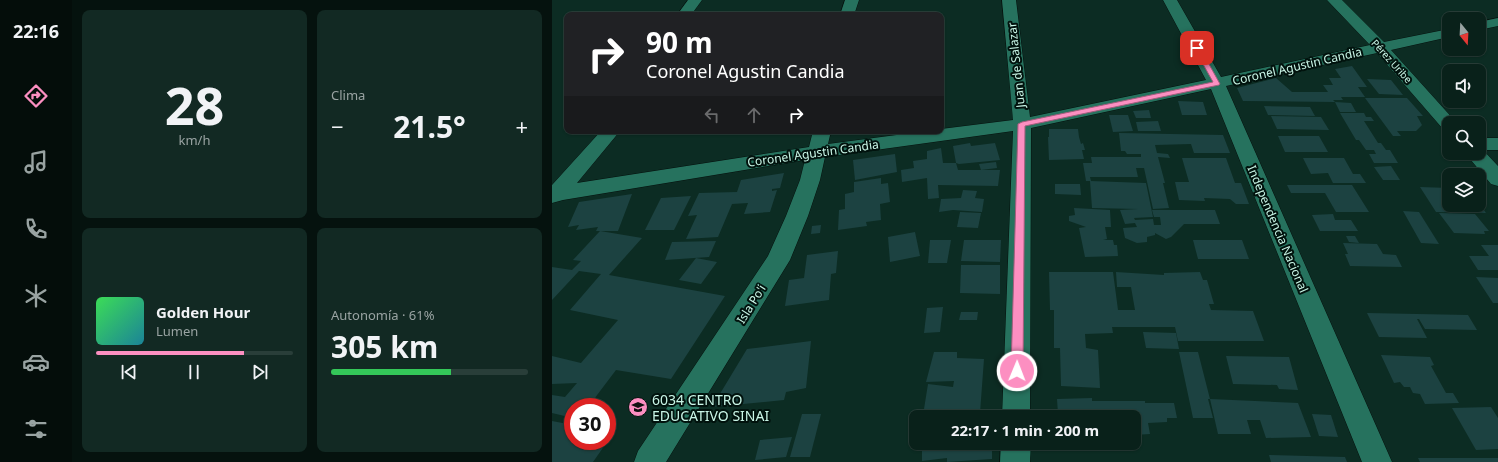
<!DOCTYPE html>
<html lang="es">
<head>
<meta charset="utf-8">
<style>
	body { margin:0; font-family:"Noto Sans",sans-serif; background:#122923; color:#f1f3f6; height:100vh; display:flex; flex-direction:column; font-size:15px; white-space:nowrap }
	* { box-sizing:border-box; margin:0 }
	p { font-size:13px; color:#99a3a2 }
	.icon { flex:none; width:22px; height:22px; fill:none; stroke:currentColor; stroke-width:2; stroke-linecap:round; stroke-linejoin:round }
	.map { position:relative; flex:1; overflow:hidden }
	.panel { display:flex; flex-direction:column; gap:10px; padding:10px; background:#05120e; width:480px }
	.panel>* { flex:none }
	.hud { position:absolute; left:12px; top:12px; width:380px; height:122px; border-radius:8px; box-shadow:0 1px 3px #0004,0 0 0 1px #293e39; background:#202124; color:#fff; overflow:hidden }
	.needle { width:26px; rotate:162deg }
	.tools { position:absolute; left:890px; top:12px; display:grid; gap:8px }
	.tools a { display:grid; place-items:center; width:44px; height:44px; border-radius:8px; background:#09211a; box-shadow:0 1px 3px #0004,0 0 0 1px #293e39; font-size:20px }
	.speed { position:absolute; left:12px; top:398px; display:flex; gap:8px; font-size:20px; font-weight:700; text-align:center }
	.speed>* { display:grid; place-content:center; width:52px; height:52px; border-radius:50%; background:#09211a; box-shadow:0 1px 3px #0004,0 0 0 1px #293e39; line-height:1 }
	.speed .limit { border:6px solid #d22; background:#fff; color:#111 }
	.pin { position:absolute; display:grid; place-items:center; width:34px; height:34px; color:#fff; margin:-17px; border-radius:8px; box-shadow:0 2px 6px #0006 }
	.me { position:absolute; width:44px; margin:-22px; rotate:1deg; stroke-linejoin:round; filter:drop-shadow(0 0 3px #0008) }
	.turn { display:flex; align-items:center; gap:14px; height:84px; padding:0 16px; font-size:18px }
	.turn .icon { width:52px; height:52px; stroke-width:2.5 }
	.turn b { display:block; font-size:28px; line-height:34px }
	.lanes { display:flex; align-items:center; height:38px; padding:0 16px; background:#0003; justify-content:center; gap:20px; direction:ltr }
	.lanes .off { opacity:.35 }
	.big { font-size:30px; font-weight:700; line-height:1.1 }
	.panel .tile { flex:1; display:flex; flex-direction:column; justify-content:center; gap:6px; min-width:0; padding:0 14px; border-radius:8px; background:#122923 }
	.panel .dial { align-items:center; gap:0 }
	.dial b { font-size:52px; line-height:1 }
	.song { display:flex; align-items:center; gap:12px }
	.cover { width:48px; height:48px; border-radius:6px; background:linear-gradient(135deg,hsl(130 70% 55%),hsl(190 70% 35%)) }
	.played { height:4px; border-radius:2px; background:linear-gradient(90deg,#fc8fc1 75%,#293e39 75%) }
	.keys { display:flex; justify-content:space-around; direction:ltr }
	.heat { display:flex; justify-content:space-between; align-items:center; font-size:22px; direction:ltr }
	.charge { height:6px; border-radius:3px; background:linear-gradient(90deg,#34c759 61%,#293e39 0) }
	.panel .tiles { flex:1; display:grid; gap:10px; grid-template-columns:repeat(2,1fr) }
	.trip { position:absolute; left:357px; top:410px; width:232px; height:40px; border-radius:8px; background:#09211a; box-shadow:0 1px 3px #0004,0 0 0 1px #293e39; font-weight:700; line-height:40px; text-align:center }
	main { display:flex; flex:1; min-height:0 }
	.tabs { display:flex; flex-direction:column; width:72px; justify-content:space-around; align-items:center; background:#040d0a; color:#99a3a2 }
	.tabs .icon { width:28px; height:28px }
	.tabs .current { color:#fc8fc1 }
	.tabs b { font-size:18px; color:#f1f3f6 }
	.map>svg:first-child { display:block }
	.building { fill:#1c4241 }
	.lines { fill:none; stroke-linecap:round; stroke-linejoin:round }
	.minor-casing { stroke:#05110d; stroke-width:1 }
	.minor { fill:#26725e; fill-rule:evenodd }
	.route { fill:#fc8fc1; stroke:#a45d7d }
	.labels { text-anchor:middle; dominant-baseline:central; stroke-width:4; stroke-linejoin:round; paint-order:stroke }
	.far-street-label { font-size:10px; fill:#c9f6e7; stroke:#01120d }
	.street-label { font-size:12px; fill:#c9f6e7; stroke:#01120d }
	.near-poi-label { font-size:14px; fill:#c9f6e7; stroke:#01120d; text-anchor:start }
</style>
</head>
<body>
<main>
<nav class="tabs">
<b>22:16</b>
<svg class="icon current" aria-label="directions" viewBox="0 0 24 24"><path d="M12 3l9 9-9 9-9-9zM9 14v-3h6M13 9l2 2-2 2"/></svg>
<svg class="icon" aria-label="music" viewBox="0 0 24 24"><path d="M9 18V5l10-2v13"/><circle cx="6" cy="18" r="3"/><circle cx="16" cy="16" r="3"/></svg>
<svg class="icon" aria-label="phone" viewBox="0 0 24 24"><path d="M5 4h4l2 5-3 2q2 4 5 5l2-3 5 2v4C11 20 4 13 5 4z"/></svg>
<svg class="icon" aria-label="climate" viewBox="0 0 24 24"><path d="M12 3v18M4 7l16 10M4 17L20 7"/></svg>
<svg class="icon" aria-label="car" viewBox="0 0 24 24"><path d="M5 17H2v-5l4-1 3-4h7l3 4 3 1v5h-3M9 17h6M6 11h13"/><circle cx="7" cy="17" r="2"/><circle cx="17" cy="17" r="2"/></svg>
<svg class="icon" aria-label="filters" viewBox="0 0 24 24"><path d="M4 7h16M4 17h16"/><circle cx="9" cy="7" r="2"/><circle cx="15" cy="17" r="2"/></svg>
</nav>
<section class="panel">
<div class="tiles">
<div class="tile dial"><b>28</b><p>km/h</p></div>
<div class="tile"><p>Clima</p>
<div class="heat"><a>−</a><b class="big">21.5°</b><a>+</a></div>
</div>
<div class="tile">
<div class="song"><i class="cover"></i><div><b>Golden Hour</b><p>Lumen</p></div></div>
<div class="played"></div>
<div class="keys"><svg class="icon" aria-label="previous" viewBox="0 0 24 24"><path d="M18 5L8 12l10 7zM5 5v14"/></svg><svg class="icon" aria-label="pause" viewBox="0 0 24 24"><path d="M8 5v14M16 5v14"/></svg><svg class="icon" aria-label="next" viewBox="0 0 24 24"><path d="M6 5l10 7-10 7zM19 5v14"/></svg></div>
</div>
<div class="tile"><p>Autonomía · 61%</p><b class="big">305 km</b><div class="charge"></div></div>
</div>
</section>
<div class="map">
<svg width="946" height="462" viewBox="0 0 946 462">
	<rect width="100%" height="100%" fill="#0c2c23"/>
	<g class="building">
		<path d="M800,66l15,21h-9l7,10h-24l2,3h-10l2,2 -92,-1 -6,-13 39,-10 16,14h36l-5,-7h10l-4,-7h12l-6,-9z"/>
		<path d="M815,79l24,1 12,15 -24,-1z"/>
		<path d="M813,98h42l16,18h-6l5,9 -6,6h-19l4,5h-8z"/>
		<path d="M626,101l25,1 4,13h-25z"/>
		<path d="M783,102l16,1 5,9h-16z"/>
		<path d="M712,106l46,1 5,9 -47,-1z"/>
		<path d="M597,110l2,8h-15l-3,-7z"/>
		<path d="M788,113h24l2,4h5l3,4h-10l14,22h3l5,7h4l8,13h-24l-5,-9h7l-2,-4h-8l-7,-10h-3z"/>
		<path d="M557,115h19l5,16 -20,1z"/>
		<path d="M719,116l50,1 8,13 -52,-1z"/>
		<path d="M606,121l3,10h-23l-2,-9z"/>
		<path d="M497,129h29l1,8 2,7 2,-1 2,7h-3l2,9 -35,1 -1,-23h1z"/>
		<path d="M567,133l104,2 7,18h-36l-3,-9 -36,1 2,8 11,1 2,4 -12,-1 7,26h-2l6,25 -16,1 -9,-41h-8l2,9h-48l1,4h-5l-3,-18h9l-1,-6h50v-3h-14l-2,-3h-4z"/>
		<path d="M726,136h41l9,16h-43z"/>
		<path d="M418,143l1,3 24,-3 5,17 -41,4 -3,-1 -3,-17z"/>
		<path d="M389,148l2,15h13l2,7h42l-2,16 -60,-1 1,13 -11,1 -1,-21 -25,4 -1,-12 13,-2 -1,-7 14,-2v-8z"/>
		<path d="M343,154l2,18 -42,8 -2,-20z"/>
		<path d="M630,158h44l9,25h6l8,21h-13l-6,-5 -26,-1 1,3 -26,-1 -4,-18h14z"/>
		<path d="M751,158h41l9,16h7l6,9h-33l-5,-10 -17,1z"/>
		<path d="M444,162l1,6 -16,2 -2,-6z"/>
		<path d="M839,166l9,14h-17l-9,-13z"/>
		<path d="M232,173l-4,15 -8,1v2l5,-1 -7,22 -26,2 4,-11 -16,1 -14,33 -32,2 11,-24 -9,1 11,-23 38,-1 4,-12z"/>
		<path d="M329,178v6l7,-1 2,19 -10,2 1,16 -15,2 1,4 -29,4 1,-20 6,-1v-15l9,-2v-10z"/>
		<path d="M538,181l56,2 7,34 -19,1 1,2 18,-1 1,6h7l-1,-8h-6l-2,-7h63l5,14h-36l-13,13 -5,2 -11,-6v2l-8,2v5l-10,1 -12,-5 -2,-10 14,-1 -2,-4 -10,1 -5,-14 18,-1 -46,-1z"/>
		<path d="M503,184h25l1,11 -26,-1z"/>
		<path d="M735,185h65l17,27h-33l-11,-19h-34z"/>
		<path d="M868,187l29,1v17h30v-2l7,10 -50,-1z"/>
		<path d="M411,190l14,1 -2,7 9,1 -2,13 -29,-2 -14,2 2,-13 20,-1z"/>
		<path d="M80,194l-14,37h-18l42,7 -33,37 116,21 -54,83 -55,-9 -28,37h-15v11l-21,-5v-18l13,2 12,-14 -25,1v-28l29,7 37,-43 -48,-10 31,-36 -22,-3 -27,29v-33l20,3 9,-9 -8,-1 27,-29h-4l2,-4 -22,3 3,-5 -11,2 11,-25z"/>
		<path d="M139,196l-17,34h-29l16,-32z"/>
		<path d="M522,208l36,2 1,17h-6l2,12 -4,1h10l1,5h3l1,11 -33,1 -6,-29 7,-1 -17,-6v-5l6,-1z"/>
		<path d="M851,211l16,1 20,32 -18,-1z"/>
		<path d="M408,212l21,1 -3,15 -21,-1z"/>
		<path d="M887,213l36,1 14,17h-5l1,3 -31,-1z"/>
		<path d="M781,214l2,6h16l7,11h-38l-8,-16z"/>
		<path d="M269,225l-1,8 -9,1 1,-8z"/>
		<path d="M363,232l5,24 -30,6 -2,-25z"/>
		<path d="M794,236h9l4,7 -10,-1z"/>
		<path d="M378,240h21l-4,23h-19z"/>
		<path d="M412,240h37l-1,22 -39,-1z"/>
		<path d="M641,240h49l7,19h-51z"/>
		<path d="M164,241l-7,16 -44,3 7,-18z"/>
		<path d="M791,243l34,1 6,10 13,1 6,12 -52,-1 -5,-12h3z"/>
		<path d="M929,245h17v25h-20l-9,-14h20z"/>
		<path d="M286,251l-2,22 -5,1 -2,26 -44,6 4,-26 15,-2 3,-23z"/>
		<path d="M144,258l21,4 -16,22 -22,-4z"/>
		<path d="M409,265h39v29l-40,-1z"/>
		<path d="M497,272h64l5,38h17l-4,-23h-14l-1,-15 48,3v-2l36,-1 3,8h4l7,24h-5l2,6 42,1 11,30h-86l-3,-14h-63l1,6 -28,1 1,14 12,2 2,38 -39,-2 -1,-38h-6v-38h-4z"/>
		<path d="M924,277l22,1v25h-5z"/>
		<path d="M391,307l-3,25 -16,1 3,-25z"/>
		<path d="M409,312h17l-1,8h-18z"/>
		<path d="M815,313l101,2 9,15 -52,-1 -6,-10h-2l10,19 -48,-1z"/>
		<path d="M591,332l33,1 3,16 -33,-1z"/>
		<path d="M259,341l-5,47 -20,4 -2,8 -72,7 35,-58z"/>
		<path d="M382,352h23v6l27,1 -4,54 11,-1v5h-70v-3l12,-1 -9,-4 4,-25 25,3 1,-6 -28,1z"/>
		<path d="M627,352h19l12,47h-2l5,19h-20z"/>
		<path d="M829,355l49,2 4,8 -3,1 15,27h7l6,10 -34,1 -5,-10 -7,-1 -3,-6h-6l-4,-5 -6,1z"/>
		<path d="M674,356l63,1 9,33 -19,-1 -2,-4 -44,-1z"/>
		<path d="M540,398v3h53v2h29l3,15h-10v4l-19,1 2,11 -16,1v-18h-74v-3h-2l-1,-15z"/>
		<path d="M658,399l88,4 13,34 -45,1 -6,-18h-13l4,14h-33z"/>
		<path d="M939,407l7,11v31l-22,1 -24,-42z"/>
		<path d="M250,414h19l-11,43h-20z"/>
		<path d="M760,414l19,1 7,22 -19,-1z"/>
		<path d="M0,421l21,4v16h34v-10l7,1 -21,30h-41z"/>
		<path d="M240,437l-6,20 -31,3 5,-20z"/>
		<path d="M370,443h70v16l-45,3v-4l-25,3z"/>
		<path d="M717,455l76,2 2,5h-76z"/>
		<path d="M866,458h80v4h-78z"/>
	</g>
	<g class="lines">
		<defs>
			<g id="minor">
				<path d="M136,0h14l-11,15h-14z"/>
				<path d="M293,0h14l-5,15h-14z"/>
				<path d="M450,0h14l14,117 176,-37 -43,-80h14l44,77 149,-32 -43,-45h15l42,42 65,-13v8l-58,13 64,71 2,2h-8v8l-6,-2 -66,-76 -151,33 166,376h-30l-151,-373 -180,39 -1,289h-28l11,-286 -188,26 -5,23 -12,36 -18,44 -124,202h-32l4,-11 130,-195 18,-40 14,-36 5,-20 -242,40 -11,3v-18l49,-54h19l-43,52 232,-36 4,-16h18l-3,13 99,-13h14v-2l72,-9z"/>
				<path d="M946,18v8l-19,4v-8z"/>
				<path d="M927,138h19v12h-15l15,16v20l-7,-2 -26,-31h14z"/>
				<path d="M449,443h30l-1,19h-30z"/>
			</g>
		</defs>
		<use href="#minor" class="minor-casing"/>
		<use href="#minor" class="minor"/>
	</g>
	<path class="route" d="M642,46l6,2 20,36 -1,1 -194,41 -2,245 -2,4 -4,1 -4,-1 -2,-4 7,-247 4,-2 191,-40 -19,-34z"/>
	<defs>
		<symbol id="school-disc" viewBox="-11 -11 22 22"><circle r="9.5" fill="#fc8fc1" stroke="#01120d"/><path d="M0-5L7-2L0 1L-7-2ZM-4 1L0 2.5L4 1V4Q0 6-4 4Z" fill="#111"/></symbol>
	</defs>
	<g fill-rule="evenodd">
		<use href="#school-disc" x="75" y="396" width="22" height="22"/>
	</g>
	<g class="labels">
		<g class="far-street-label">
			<text transform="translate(840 61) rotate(48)">Pérez Uribe</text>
		</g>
		<g class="street-label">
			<text transform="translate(464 65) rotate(-96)">Juan de Salazar</text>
			<text transform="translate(745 66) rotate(-13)">Coronel Agustin Candia</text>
			<text transform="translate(261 153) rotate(-8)">Coronel Agustin Candia</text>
			<text transform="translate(726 229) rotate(67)">Independencia Nacional</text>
			<text transform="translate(199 304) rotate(-58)">Isla Po'i</text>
		</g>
		<g class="near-poi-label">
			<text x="100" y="399">6034 CENTRO<tspan x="100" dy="16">EDUCATIVO SINAI</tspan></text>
		</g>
	</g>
</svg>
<div class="tools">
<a><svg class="needle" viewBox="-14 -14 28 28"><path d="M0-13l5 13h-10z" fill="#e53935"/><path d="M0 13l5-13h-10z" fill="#99a3a2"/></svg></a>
<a><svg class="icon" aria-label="sound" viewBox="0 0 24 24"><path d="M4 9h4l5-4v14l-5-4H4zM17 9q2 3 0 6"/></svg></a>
<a><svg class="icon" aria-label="search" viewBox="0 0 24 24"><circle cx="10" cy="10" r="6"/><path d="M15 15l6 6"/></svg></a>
<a><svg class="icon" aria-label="layers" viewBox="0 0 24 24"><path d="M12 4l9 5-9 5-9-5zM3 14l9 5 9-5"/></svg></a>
</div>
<div class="speed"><div class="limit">30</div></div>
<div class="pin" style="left:645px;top:48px;background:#d93025"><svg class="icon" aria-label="arrive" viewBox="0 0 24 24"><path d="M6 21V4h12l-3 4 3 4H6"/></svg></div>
<svg class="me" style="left:465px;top:371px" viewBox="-20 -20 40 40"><circle r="17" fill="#fc8fc1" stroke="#fff" stroke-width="3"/><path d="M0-11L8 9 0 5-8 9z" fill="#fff"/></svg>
<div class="trip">22:17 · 1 min · 200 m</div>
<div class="hud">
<div class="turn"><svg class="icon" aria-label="right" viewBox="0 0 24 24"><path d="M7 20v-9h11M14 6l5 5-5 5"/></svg><div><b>90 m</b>Coronel Agustin Candia</div></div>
<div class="lanes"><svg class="icon off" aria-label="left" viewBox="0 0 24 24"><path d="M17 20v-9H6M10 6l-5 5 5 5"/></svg><svg class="icon off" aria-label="ahead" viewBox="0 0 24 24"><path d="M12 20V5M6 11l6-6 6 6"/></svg><svg class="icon" aria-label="right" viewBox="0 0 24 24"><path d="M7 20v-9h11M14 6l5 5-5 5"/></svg></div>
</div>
</div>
</main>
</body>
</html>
